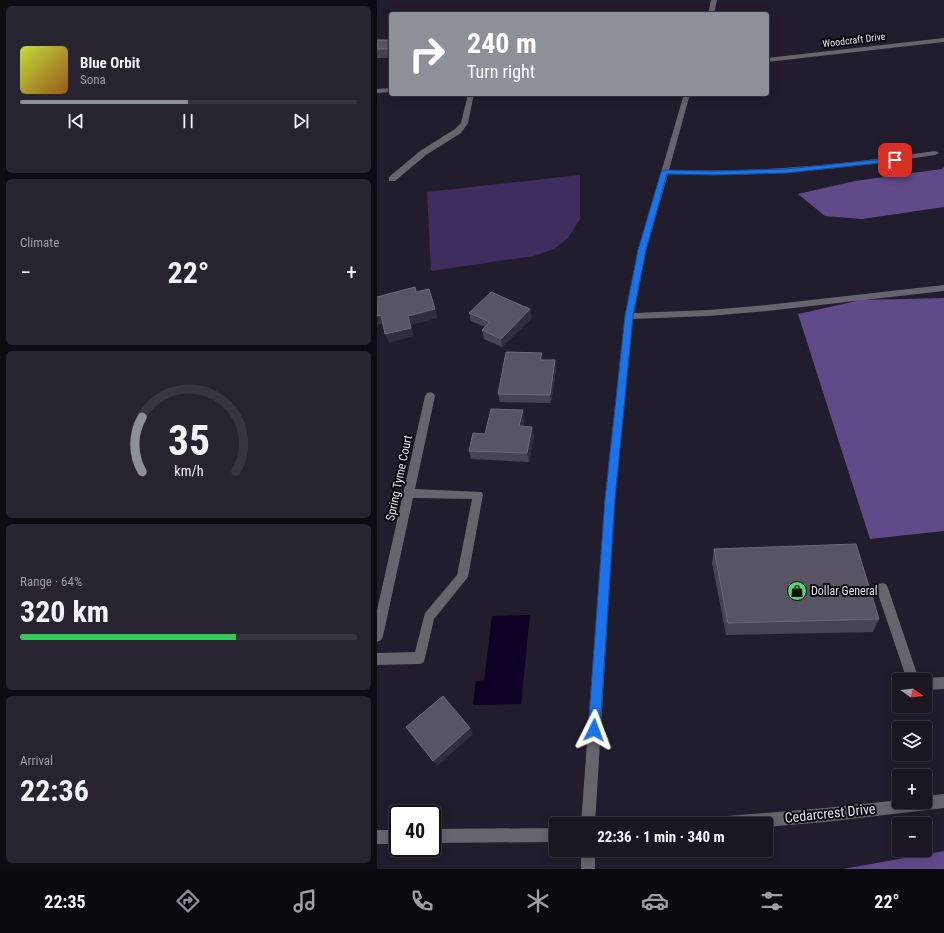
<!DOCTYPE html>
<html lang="en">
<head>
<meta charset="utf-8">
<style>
	body { margin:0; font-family:"Roboto Condensed",sans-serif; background:#27232f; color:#f1f3f6; height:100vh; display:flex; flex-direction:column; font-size:15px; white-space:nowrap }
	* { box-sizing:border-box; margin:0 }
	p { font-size:13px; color:#9f9fa5 }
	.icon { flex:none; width:22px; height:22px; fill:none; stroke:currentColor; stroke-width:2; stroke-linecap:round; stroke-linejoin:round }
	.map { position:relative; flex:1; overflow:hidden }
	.details { display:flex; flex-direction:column; gap:6px; padding:6px; background:#0e0c13; width:377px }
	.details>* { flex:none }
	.banner { position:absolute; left:12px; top:12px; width:380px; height:84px; border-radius:4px; box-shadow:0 2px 10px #0003,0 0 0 1px #383540; background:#8c9099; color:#fff; overflow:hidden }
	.needle { width:26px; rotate:105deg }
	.tools { position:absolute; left:515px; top:673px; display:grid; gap:8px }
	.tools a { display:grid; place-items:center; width:40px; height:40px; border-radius:4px; background:#1a1622; box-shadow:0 2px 10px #0003,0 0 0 1px #383540; font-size:20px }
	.speed { position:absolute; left:12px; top:805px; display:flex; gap:8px; font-size:20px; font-weight:700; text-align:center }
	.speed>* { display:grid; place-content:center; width:52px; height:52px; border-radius:50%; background:#1a1622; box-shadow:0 2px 10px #0003,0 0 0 1px #383540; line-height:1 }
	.speed .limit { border:2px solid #111; border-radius:6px; background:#fff; color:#111 }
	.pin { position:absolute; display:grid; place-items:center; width:34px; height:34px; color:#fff; margin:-17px; border-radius:8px; box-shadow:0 2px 6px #0006 }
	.me { position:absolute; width:44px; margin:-22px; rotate:3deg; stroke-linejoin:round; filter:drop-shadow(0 0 3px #0008) }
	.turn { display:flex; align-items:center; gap:14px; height:84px; padding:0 12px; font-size:18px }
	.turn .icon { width:52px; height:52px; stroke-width:2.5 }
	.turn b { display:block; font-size:28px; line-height:34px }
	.big { font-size:30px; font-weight:700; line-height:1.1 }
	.details .tile { flex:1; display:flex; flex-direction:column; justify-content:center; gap:6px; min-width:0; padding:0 14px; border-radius:6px; background:#27232f }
	.details .dial { align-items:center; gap:0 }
	.dial svg { height:104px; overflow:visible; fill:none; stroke:#383540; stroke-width:7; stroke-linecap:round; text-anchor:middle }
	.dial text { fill:#f1f3f6; stroke:none }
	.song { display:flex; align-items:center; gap:12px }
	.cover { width:48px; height:48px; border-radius:6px; background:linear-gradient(135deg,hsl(70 70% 55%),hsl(30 70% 35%)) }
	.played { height:4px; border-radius:2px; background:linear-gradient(90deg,#8c9099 50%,#383540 50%) }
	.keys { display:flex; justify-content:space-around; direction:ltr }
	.heat { display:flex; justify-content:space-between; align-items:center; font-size:22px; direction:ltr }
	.charge { height:6px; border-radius:3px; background:linear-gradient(90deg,#34c759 64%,#383540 0) }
	.trip { position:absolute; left:172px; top:817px; width:224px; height:40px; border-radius:4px; background:#1a1622; box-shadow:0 2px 10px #0003,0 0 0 1px #383540; font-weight:700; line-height:40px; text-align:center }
	.tab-bar { display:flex; height:64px; justify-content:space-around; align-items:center; background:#0a090e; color:#9f9fa5 }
	.tab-bar .icon { width:28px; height:28px }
	.tab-bar .selected { color:#8c9099 }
	.tab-bar b { font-size:18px; color:#f1f3f6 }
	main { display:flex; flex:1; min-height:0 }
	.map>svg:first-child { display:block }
	.green { fill:#3e2d5f }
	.forest { fill:#5f4b89 }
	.water { fill:#0f0026 }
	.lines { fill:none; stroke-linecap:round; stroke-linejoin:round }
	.minor { fill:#66646c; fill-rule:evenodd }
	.wall { fill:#474353 }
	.shaded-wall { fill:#312d3d }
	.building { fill:#585464; stroke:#6d6a79 }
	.route { fill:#1a73e8; stroke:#114b97 }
	.labels { text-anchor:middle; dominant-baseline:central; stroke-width:4; stroke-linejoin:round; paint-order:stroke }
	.far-street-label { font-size:10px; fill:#e3e1ec; stroke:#0a090f }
	.street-label { font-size:12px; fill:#e3e1ec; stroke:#0a090f }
	.poi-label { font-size:12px; fill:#e3e1ec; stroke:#0a090f; text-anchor:start }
	.near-street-label { font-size:14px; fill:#e3e1ec; stroke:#0a090f }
</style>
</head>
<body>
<main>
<section class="details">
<div class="tile">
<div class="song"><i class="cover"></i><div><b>Blue Orbit</b><p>Sona</p></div></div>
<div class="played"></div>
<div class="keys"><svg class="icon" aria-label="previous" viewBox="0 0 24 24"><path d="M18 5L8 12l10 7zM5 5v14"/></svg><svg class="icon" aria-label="pause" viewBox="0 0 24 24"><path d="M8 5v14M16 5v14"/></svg><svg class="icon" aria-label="next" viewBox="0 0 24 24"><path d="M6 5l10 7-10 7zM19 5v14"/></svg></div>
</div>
<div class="tile"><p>Climate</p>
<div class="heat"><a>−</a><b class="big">22°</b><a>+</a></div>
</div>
<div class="tile dial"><svg viewBox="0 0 100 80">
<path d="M14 69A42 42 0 1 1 86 69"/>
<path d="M14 69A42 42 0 0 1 14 27" stroke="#8c9099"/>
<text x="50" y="56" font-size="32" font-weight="700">35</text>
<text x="50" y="72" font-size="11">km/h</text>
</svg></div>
<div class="tile"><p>Range · 64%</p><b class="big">320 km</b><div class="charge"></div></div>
<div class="tile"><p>Arrival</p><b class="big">22:36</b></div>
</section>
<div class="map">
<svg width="567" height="869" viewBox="0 0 567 869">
	<rect width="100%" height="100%" fill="#221d2d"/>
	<path class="green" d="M203,175v44l-12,19 -14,11 -20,7 -103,15 -4,-79z"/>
	<g class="forest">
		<path d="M567,167v40l-82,12 -37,-3 -27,-22 57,-13 87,-12z"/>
		<path d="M567,298v233l-74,8 -72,-225 63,-14z"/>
		<path d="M567,851v18h-101z"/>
	</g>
	<path class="water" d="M153,615l-9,89 -48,1 3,-24 8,-1 8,-64z"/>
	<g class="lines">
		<g class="minor">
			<path d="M334,0h6l-3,14h-6z"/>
			<path d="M567,38v4l-177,20v-4z"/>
			<path d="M14,88v4l-14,1v-4z"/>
			<path d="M91,94h6l-6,29 -7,10 -35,22 -31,26h-6v-4l31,-26 35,-22 6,-6z"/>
			<path d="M307,94h6l-21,76c90,3 178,-6 266,-19l4,2 -4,2c-89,14 -177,23 -267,19l-22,77 -12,62 75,-3 58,-5 177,-20v6l-177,20 -58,5 -76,3 -18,180 -20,325h-14l24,-325 20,-183 13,-65z"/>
			<path d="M53,392l3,1 2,3 -20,93 67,3 1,3 -15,82 -34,42 -10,43 -4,2 -43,1v-12l38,-1 10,-39 32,-38 15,-76 -59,-1 -30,138 -2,4 -4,2v-32l48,-214 2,-3z"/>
			<path d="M505,583l4,1 2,4 31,92h-12l-31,-92 2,-4z"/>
			<path d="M567,677v12l-19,1v-10h-4l4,-2z"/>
			<path d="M567,794v14l-119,14 -59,5v-3h-58l2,-5 5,-2 110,-9 74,-8v2h26v-6z"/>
			<path d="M179,828v14l-124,1v-14z"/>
			<rect x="0" y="830" width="21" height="14"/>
			<rect x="204" y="850" width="14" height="19"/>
		</g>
	</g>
	<g class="wall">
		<rect x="0" y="40" width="14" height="18"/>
		<path d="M92,313l63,5 -30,29 -18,-8 -2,-9 3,-3 -14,-6z"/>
		<path d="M166,360h12l1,9 -5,34 -51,-1 -2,-8z"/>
		<path d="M148,419l-2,7 11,9 -5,27 -58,-3 -2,-8 16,-17z"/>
		<path d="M337,549l165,70 -6,13 -147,3 -14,-72z"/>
	</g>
	<g class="shaded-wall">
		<path d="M58,309l3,9 -27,7 3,11 -25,7 -4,-9 23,-18z"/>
		<path d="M153,309l2,9 -30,29 -1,-8z"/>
		<path d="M4,315l3,8 -7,2v-9z"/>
		<path d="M165,353l1,9 -3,-2z"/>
		<path d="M178,360l1,9 -5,34 -1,-8z"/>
		<path d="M146,410l2,9 -4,16 -2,-9z"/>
		<path d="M155,427l2,8 -5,27 -2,-9z"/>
		<path d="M93,728l3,6 -36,32 -4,-5z"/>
	</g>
	<g class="building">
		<rect x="0" y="40" width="14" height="9"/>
		<path d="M38,287l1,5 13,-3 6,20 -27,7 3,12 -26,6 -4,-19 -4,1v-19z"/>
		<path d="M114,292l39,17 -29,30 -19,-9 8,-8 -21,-9z"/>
		<path d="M129,352l36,1 -2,7h15l-5,35 -52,-1z"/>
		<path d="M114,409l32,1 -4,16 13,1 -5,26 -58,-2 4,-18 12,1z"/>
		<path d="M479,544l23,75 -151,4 -14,-74z"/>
		<path d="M66,696l27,32 -37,33 -27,-34z"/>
	</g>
	<path class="route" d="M518,158h3v3l-112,12 -71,2 -48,-1 -21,76 -13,66 -18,183 -15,231 -2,5 -4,1 -4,-1 -2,-5 17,-231 20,-183 13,-66 23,-78 3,-2 51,1 71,-2z"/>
	<defs>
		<symbol id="shop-disc" viewBox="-11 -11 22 22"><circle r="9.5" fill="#58d570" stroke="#0a090f"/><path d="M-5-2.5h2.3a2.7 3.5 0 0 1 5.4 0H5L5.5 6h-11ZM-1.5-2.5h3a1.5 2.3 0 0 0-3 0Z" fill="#111"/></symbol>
	</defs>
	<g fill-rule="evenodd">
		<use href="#shop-disc" x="409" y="580" width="22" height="22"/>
	</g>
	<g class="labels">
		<g class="far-street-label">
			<text transform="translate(477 40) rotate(-7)">Woodcraft Drive</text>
		</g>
		<g class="street-label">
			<text transform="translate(22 478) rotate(-78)">Spring Tyme Court</text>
		</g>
		<g class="poi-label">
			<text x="434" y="591">Dollar General</text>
		</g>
		<g class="near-street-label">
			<text transform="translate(453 813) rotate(-6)">Cedarcrest Drive</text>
		</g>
	</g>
</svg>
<div class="tools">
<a><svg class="needle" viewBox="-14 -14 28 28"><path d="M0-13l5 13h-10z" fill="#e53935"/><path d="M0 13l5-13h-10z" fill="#9f9fa5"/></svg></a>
<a><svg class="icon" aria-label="layers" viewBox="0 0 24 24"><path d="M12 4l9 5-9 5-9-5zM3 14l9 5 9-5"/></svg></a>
<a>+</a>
<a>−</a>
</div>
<div class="speed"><div class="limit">40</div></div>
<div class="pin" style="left:518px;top:160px;background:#d93025"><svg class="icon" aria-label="arrive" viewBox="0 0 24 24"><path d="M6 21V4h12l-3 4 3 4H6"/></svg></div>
<svg class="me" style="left:217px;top:730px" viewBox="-20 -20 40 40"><path d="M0-17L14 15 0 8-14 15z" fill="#1a73e8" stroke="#fff" stroke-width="4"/></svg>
<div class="trip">22:36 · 1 min · 340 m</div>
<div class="banner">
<div class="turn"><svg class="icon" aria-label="right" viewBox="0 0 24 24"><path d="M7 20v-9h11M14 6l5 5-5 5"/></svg><div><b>240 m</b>Turn right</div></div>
</div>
</div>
</main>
<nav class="tab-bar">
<b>22:35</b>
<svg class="icon selected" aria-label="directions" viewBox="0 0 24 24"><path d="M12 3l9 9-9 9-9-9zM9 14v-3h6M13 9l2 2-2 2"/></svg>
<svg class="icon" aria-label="music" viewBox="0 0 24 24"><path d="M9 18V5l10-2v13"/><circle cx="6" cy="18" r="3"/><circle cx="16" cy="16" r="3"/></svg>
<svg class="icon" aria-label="phone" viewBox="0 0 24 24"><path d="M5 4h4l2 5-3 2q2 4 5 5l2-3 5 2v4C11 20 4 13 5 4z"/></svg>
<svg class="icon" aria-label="climate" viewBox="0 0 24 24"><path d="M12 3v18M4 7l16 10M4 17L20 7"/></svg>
<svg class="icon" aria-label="car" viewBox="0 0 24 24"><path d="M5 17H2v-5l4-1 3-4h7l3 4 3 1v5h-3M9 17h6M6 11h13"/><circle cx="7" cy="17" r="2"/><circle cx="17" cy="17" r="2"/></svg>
<svg class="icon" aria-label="filters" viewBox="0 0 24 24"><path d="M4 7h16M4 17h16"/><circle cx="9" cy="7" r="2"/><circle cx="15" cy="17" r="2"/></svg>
<b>22°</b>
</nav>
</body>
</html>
